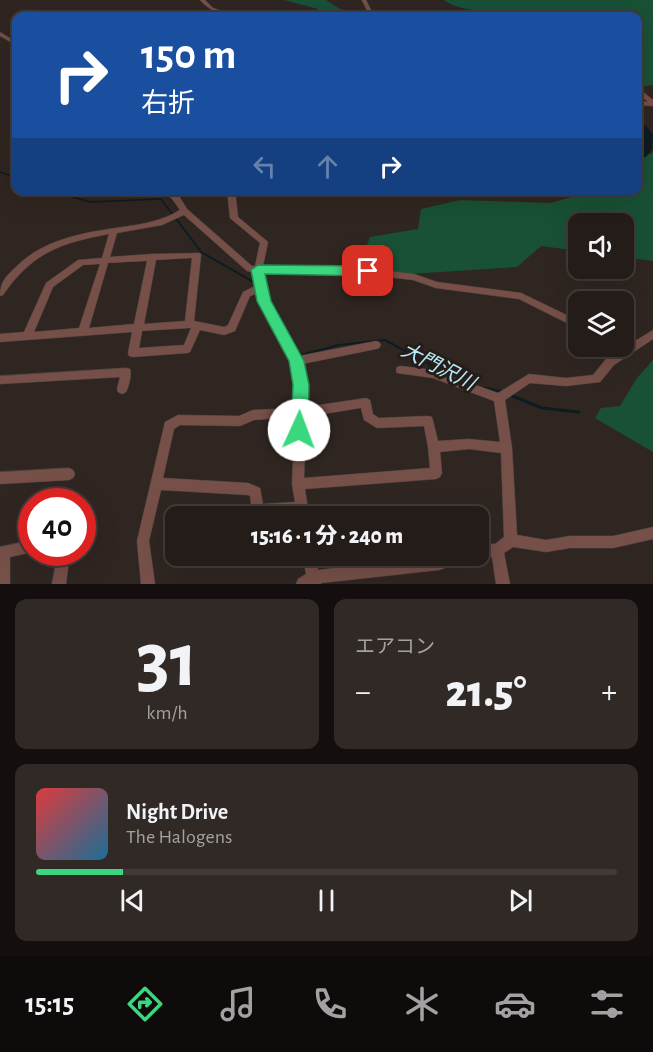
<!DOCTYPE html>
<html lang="ja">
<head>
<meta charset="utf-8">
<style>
	body { margin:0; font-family:"Alegreya Sans","Noto Sans JP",sans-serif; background:#302926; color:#f1f3f6; height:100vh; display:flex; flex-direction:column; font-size:22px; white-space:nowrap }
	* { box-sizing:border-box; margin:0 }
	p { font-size:20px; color:#a3a1a2 }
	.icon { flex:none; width:33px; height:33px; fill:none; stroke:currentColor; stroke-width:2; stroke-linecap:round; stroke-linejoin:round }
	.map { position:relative; height:584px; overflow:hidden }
	.drawer { display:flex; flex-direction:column; gap:15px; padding:15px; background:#140f0e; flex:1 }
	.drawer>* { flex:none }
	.hud { position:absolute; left:12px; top:12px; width:630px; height:183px; border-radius:12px; box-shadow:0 6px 24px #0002,0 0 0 2px #413a38; background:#1a4fa0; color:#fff; overflow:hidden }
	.tools { position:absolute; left:568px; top:213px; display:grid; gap:12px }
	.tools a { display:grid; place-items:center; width:66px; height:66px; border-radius:12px; background:#241c19; box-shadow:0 6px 24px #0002,0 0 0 2px #413a38; font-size:30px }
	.speed { position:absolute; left:18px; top:488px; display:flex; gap:12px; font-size:30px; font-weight:700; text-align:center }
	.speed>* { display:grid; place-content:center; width:78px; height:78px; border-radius:50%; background:#241c19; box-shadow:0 6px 24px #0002,0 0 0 2px #413a38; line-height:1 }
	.speed .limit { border:9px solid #d22; background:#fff; color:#111 }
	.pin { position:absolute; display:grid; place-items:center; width:51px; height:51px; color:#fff; margin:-26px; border-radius:12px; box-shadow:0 3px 9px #0006 }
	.me { position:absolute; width:66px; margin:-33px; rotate:2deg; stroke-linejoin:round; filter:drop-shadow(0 0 4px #0008) }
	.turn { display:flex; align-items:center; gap:21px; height:126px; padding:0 30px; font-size:27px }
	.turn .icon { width:78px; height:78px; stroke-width:2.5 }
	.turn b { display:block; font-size:42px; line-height:51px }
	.lanes { display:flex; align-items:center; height:57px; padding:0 30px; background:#0003; justify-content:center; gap:30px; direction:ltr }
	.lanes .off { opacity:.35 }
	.big { font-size:45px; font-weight:800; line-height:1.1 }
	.drawer .tile { flex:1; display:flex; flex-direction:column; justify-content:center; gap:9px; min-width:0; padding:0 21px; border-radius:12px; background:#302926 }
	.drawer .dial { align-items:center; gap:0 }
	.dial b { font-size:78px; line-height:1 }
	.song { display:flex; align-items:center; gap:18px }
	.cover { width:72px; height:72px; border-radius:9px; background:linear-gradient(135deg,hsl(0 70% 55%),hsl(200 70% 35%)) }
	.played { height:6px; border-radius:3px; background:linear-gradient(90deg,#3ad77f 15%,#413a38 15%) }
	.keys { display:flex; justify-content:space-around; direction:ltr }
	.heat { display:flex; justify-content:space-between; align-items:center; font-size:33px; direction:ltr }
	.drawer .tiles { flex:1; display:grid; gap:15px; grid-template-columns:1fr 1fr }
	.tile:last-child { grid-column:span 2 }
	.trip { position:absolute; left:165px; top:506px; width:324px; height:60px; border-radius:12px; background:#241c19; box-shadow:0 6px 24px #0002,0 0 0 2px #413a38; font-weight:800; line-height:60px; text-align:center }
	.menu { display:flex; height:96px; justify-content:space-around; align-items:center; background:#0e0b0a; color:#a3a1a2 }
	.menu .icon { width:42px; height:42px }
	.menu .selected { color:#3ad77f }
	.menu b { font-size:27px; color:#f1f3f6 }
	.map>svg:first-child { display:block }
	.green { fill:#195136 }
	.water { fill:#0c1c21 }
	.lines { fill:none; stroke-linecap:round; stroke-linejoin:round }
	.stream-far2 { stroke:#0c1c21; stroke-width:1.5 }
	.stream-far1 { stroke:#0c1c21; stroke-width:2 }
	.stream { stroke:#0c1c21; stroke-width:3 }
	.minor-casing { stroke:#4c423d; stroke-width:1 }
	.minor { fill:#754f48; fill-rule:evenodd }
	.route { fill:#3ad77f; stroke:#268c53; stroke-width:1.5 }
	.labels { text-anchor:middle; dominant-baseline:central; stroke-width:6; stroke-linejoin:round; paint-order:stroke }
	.water-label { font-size:20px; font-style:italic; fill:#b4ebfc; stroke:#261c18 }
</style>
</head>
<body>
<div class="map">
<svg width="653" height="584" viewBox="0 0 653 584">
	<rect width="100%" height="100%" fill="#302621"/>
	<g class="green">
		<path d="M284,0h42l14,9 28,7h-58l8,-7z"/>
		<path d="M444,0h209v85l-15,2v-71h-139c-17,-6 -43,-6 -55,-16z"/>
		<path d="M653,153v108l-29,-4v-33h-45v27l-38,-5 -24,21 -123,8 -31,-19 7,-19 48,-8 3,-20 39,-9 91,3 20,-6 1,-6 66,-1v-32z"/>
		<path d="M653,360v92l-58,-34 6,-10 19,-2 17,-28z"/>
	</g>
	<path class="water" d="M638,125h7l8,9 -1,15 -6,8 -8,1z"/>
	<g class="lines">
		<g class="stream-far2">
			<path d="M0,172l16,6"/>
			<path d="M49,190l41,12 71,-3 12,16"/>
		</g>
		<g class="stream-far1">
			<path d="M172,213l29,39 56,32"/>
			<path d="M262,286l39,69 38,-10 46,-5 64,35"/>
		</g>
		<g class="stream">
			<path d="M446,373l7,4"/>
			<path d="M484,388l18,4"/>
			<path d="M510,395l32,13 37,4"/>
		</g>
		<defs>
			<g id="minor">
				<path d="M200,0h5l8,8 23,8c-14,1 -27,-6 -36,-16z"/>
				<path d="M362,0h4l8,16h-4z"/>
				<path d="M0,32l16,10v3l-16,-9z"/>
				<path d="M638,88l15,12v6l-15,-1v-4l10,1 -10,-9z"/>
				<path d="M163,190h8l8,6 8,13 65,57h3l5,-23 -30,-25 -3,-28h8l3,27 30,25 -5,24 92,1 59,7 23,8 84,11 58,28v8l-60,-30 -83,-11 -23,-8 -58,-7 -92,-1 1,16 35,68 77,-15 3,1 2,3 -2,3 -3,1 -74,15 4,21v22l60,-9 4,2 3,14 6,4 49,-2 4,1 6,24 31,-2 31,3 -6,-41 -61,-23 -36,-5 -1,-3 1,-3 4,-1 32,4 65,23 31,-19 37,4 27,-3 13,-16 47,-29v9l-39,26 -14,17 -34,4 -36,-3 -25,17 7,48 5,87 29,5 24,-4h43l40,-9v12l-40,9h-43l-24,4 -33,-5 -9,6 6,31h-14l-4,-27h-14l-5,-2h5v-11h17l9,-7 -3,-84 -32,-4 -29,3 2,21 -2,4 -4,2 -131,10 4,27h-12v-1l-42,1 -3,-5 -2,-15 -2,-1 -87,-5 -12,51 6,43h-14l-4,-43 28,-119 13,-7 61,1 14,-6 42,-2 1,-23 -5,-24 -33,-68 -8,3 -15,35 -11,4 -24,-5 -10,22 -3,1 -54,4 -4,-1 -1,-3 4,-21 -132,10v-8l24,-2 22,-49 32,-23 24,-2 7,-24c-49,9 -77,19 -106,61l-3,1c0,-14 6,-20 17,-30 27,-27 69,-34 106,-39 20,-3 39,-6 57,-17l-7,-10zM184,215l63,56 7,1 1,14 -12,6 -15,33 -4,2 -30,-6 7,-66 -1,-2 -48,1 -42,3 7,-24 45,-8zM192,258l-7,63 -41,3 12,-64zM147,261l-13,63 -45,4 19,-65zM100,264l-21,64 -45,4 19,-45 30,-22zM189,328h2l-7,17 -45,3 3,-17zM361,408l3,12 13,8 47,-2 4,21 2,21 -126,10 2,-61zM295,417l-3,67 3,18 -32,2 -3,-16 -12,-5 -85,-5 11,-49 6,-4 60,1 14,-6z"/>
				<path d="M126,368l4,1c2,6 -1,17 -4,23l-4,2 -4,-2 -1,-3 3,-12 -120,7v-8z"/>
				<path d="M69,468l4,2 2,4 -2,4 -4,2 -69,4v-12z"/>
				<path d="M32,540v12h1l-23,5v27h-10v-37z"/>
				<path d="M58,552h12l-4,32h-14z"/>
				<path d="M302,555h14l2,15 125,-15h27l-2,5 -29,10 -118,13v1h-25l2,-5 8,-5z"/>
			</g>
		</defs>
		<use href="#minor" class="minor-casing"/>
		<use href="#minor" class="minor"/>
	</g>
	<path class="route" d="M258,265l110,1 7,5 -7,5 -103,-2 6,27 33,60 5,24 -1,45 -3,5 -6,3 -6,-3 -2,-5 2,-45 -4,-24 -32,-60 -6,-31z"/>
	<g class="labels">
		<g class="water-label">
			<text transform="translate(438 367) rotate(27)">大門沢川</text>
		</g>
	</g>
</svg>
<div class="tools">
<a><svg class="icon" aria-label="sound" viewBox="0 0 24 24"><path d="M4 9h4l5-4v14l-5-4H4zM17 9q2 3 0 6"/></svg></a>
<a><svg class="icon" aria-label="layers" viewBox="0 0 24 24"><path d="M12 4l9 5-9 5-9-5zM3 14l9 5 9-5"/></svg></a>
</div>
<div class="speed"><div class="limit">40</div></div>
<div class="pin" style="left:368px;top:271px;background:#d93025"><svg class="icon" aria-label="arrive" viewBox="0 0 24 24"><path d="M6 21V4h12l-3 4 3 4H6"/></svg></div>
<svg class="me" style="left:299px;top:430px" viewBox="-20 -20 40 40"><circle r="19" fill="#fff"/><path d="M0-13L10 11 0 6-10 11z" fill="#3ad77f"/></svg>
<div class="trip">15:16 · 1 分 · 240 m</div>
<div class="hud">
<div class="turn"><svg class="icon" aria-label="right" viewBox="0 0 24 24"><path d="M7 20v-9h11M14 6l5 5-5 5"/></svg><div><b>150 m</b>右折</div></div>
<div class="lanes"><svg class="icon off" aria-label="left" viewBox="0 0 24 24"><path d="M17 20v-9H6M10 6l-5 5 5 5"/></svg><svg class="icon off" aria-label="ahead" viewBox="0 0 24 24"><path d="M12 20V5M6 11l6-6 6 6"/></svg><svg class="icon" aria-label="right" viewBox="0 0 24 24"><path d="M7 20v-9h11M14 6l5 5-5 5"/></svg></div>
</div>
</div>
<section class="drawer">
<div class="tiles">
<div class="tile dial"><b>31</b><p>km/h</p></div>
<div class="tile"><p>エアコン</p>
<div class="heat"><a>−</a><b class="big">21.5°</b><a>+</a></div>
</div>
<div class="tile">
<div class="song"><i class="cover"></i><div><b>Night Drive</b><p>The Halogens</p></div></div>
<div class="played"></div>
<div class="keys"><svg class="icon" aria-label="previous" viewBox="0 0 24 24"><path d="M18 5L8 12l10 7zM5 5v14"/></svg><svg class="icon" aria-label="pause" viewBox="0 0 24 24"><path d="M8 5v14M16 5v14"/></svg><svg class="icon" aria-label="next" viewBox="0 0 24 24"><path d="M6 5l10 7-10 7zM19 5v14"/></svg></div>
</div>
</div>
</section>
<nav class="menu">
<b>15:15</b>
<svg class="icon selected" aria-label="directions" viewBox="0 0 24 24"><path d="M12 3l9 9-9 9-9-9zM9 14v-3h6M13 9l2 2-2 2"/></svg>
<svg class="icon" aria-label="music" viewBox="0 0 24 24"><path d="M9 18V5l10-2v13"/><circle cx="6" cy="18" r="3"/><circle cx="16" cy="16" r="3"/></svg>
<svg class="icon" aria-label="phone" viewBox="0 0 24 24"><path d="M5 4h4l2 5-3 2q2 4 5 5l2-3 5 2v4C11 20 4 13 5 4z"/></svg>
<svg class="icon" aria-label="climate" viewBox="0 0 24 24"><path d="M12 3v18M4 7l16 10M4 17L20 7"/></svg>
<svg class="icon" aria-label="car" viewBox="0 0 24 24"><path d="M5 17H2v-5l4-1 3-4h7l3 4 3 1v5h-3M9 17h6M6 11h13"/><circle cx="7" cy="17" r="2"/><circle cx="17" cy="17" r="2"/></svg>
<svg class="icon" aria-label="filters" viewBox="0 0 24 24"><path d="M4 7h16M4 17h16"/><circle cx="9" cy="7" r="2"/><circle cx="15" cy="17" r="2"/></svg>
</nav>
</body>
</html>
